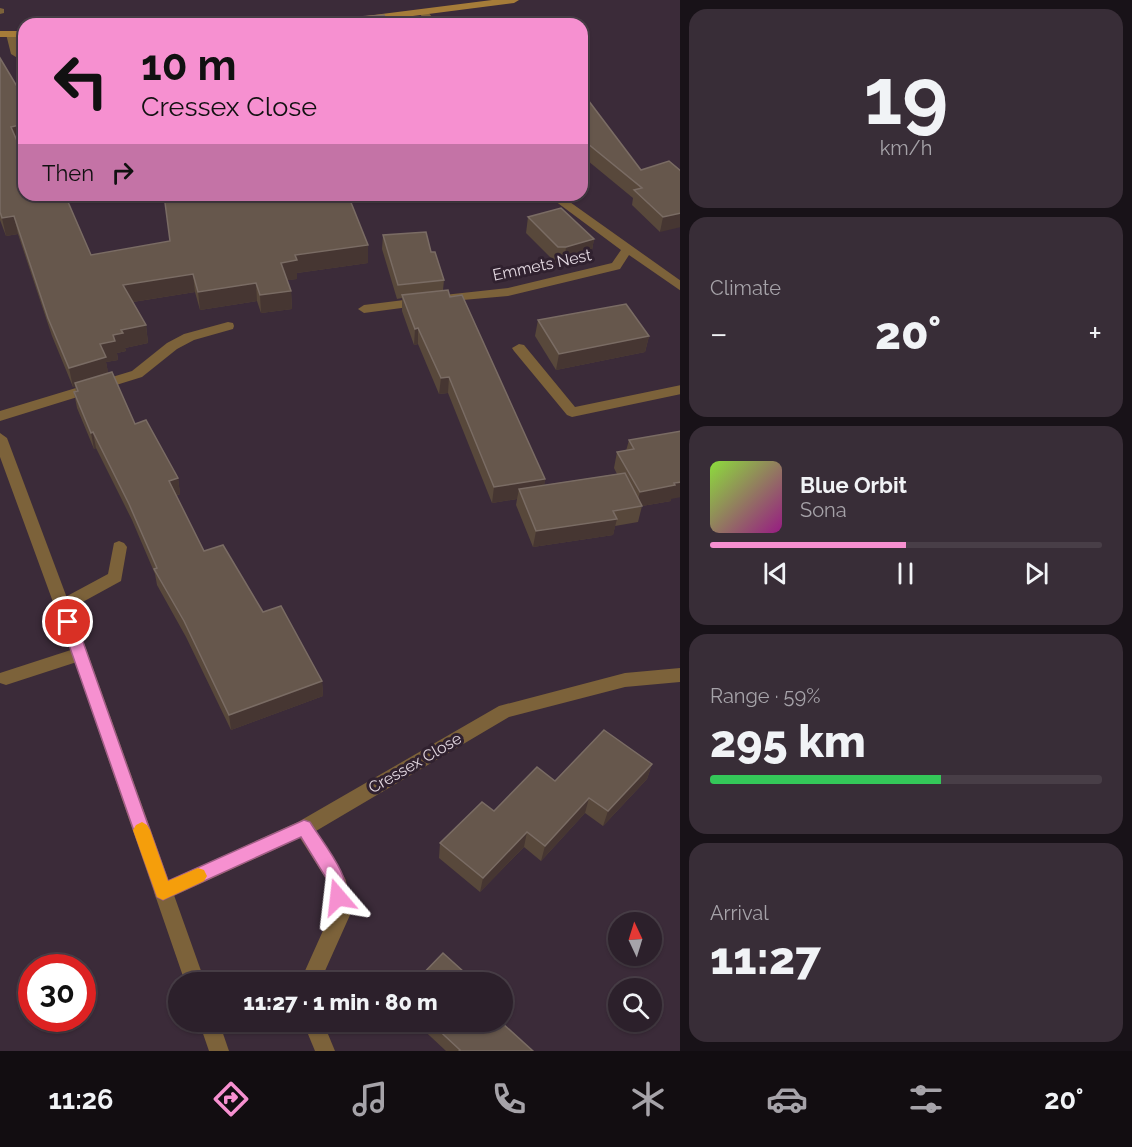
<!DOCTYPE html>
<html lang="en">
<head>
<meta charset="utf-8">
<style>
	body { margin:0; font-family:Raleway,sans-serif; background:#382d37; color:#f1f3f6; height:100vh; display:flex; flex-direction:column; font-size:22px; white-space:nowrap }
	* { box-sizing:border-box; margin:0 }
	p { font-size:20px; color:#a6a3a9 }
	.icon { flex:none; width:33px; height:33px; fill:none; stroke:currentColor; stroke-width:2; stroke-linecap:round; stroke-linejoin:round }
	.map { position:relative; flex:1; overflow:hidden }
	.sheet { display:flex; flex-direction:column; gap:9px; padding:9px; background:#181218; width:452px }
	.sheet>* { flex:none }
	.guide { position:absolute; left:18px; top:18px; width:570px; height:183px; border-radius:18px; box-shadow:0 2px 4px #0004,0 0 0 2px #483e47; background:#f690d0; color:#111; overflow:hidden }
	.needle { width:39px; rotate:356deg }
	.fabs { position:absolute; left:608px; top:912px; display:grid; gap:12px }
	.fabs a { display:grid; place-items:center; width:54px; height:54px; border-radius:50%; background:#2c202b; box-shadow:0 2px 4px #0004,0 0 0 2px #483e47; font-size:30px }
	.speed { position:absolute; left:18px; top:954px; display:flex; gap:12px; font-size:30px; font-weight:700; text-align:center }
	.speed>* { display:grid; place-content:center; width:78px; height:78px; border-radius:50%; background:#2c202b; box-shadow:0 2px 4px #0004,0 0 0 2px #483e47; line-height:1 }
	.speed .limit { border:9px solid #d22; background:#fff; color:#111 }
	.pin { position:absolute; display:grid; place-items:center; width:51px; height:51px; color:#fff; margin:-26px; border:3px solid #fff; border-radius:50%; box-shadow:0 2px 6px #0007 }
	.me { position:absolute; width:66px; margin:-33px; rotate:343deg; stroke-linejoin:round; filter:drop-shadow(0 0 4px #0008) }
	.turn { display:flex; align-items:center; gap:21px; height:126px; padding:0 24px; font-size:27px }
	.turn .icon { width:78px; height:78px; stroke-width:2.5 }
	.turn b { display:block; font-size:42px; line-height:51px }
	.then { display:flex; align-items:center; height:57px; padding:0 24px; background:#0003; gap:12px; font-size:22px }
	.big { font-size:45px; font-weight:800; line-height:1.1 }
	.sheet .card { flex:1; display:flex; flex-direction:column; justify-content:center; gap:9px; min-width:0; padding:0 21px; border-radius:18px; background:#382d37 }
	.sheet .dial { align-items:center; gap:0 }
	.dial b { font-size:78px; line-height:1 }
	.song { display:flex; align-items:center; gap:18px }
	.cover { width:72px; height:72px; border-radius:9px; background:linear-gradient(135deg,hsl(90 70% 55%),hsl(310 70% 35%)) }
	.played { height:6px; border-radius:3px; background:linear-gradient(90deg,#f690d0 50%,#483e47 50%) }
	.keys { display:flex; justify-content:space-around; direction:ltr }
	.heat { display:flex; justify-content:space-between; align-items:center; font-size:33px; direction:ltr }
	.charge { height:9px; border-radius:4px; background:linear-gradient(90deg,#34c759 59%,#483e47 0) }
	.trip { position:absolute; left:168px; top:972px; width:345px; height:60px; border-radius:30px; background:#2c202b; box-shadow:0 2px 4px #0004,0 0 0 2px #483e47; font-weight:800; line-height:60px; text-align:center }
	.dock { display:flex; height:96px; justify-content:space-around; align-items:center; background:#120d11; color:#a6a3a9 }
	.dock .icon { width:42px; height:42px }
	.dock .on { color:#f690d0 }
	.dock b { font-size:27px; color:#f1f3f6 }
	main { display:flex; flex:1; min-height:0 }
	.map>svg:first-child { display:block }
	.lines { fill:none; stroke-linecap:round; stroke-linejoin:round }
	.service { fill:#7c623a; fill-rule:evenodd }
	.minor { fill:#7c623a; fill-rule:evenodd }
	.tertiary { fill:#7c623a; fill-rule:evenodd }
	.secondary { fill:#a67c39; fill-rule:evenodd }
	.wall { fill:#58483b }
	.shaded-wall { fill:#463632 }
	.building { fill:#66574c; stroke:#7a6c64; stroke-width:1.5 }
	.route { fill:#f690d0; stroke:#a05e87; stroke-width:1.5 }
	.slow { fill:#f59e0b }
	.labels { text-anchor:middle; dominant-baseline:central; stroke-width:6; stroke-linejoin:round; paint-order:stroke }
	.street-label { font-size:16px; fill:#e3d8e1; stroke:#30212f }
</style>
</head>
<body>
<main>
<div class="map">
<svg width="681" height="1051" viewBox="0 0 681 1051">
	<rect width="100%" height="100%" fill="#3b2b39"/>
	<g class="lines">
		<g class="service">
			<path d="M0,8l4,1v4l-4,1z"/>
			<path d="M11,31l5,3 5,19 3,2v7l-13,-8 -5,-20z"/>
			<path d="M228,322l5,1 1,3 -1,3 -39,11 -17,9 -35,28 -142,44v-10l132,-40 35,-28 17,-9z"/>
			<path d="M119,541l5,2 3,4 -6,34 -53,29h-12l-2,-4 2,-4 52,-28 6,-31z"/>
			<path d="M80,647l6,2 2,5 -2,5 -80,26 -6,-2v-10z"/>
		</g>
		<g class="minor">
			<path d="M421,11h6l11,13h-10l-9,-11z"/>
			<path d="M547,195h13l121,86v10l-52,-36 -9,14 -4,1 -108,26 -68,6 -2,-3 6,-4 64,-7 104,-25 9,-13z"/>
			<path d="M420,298l4,1 2,3 -2,3 -60,8 -6,-4 6,-4z"/>
			<path d="M519,344l5,1 51,62 106,-22v9l-109,23 -5,-2 -53,-64 -2,-3z"/>
			<path d="M681,668v14l-56,5 -116,30 -193,114 30,49 4,35 -30,67h-20l30,-67 -2,-33 -28,-44 -137,63 -7,-3 -2,-6 2,-6 142,-64 201,-116 126,-33z"/>
			<path d="M303,1022h20l12,29h-20z"/>
		</g>
		<g class="tertiary">
			<path d="M0,433l7,5 81,216 117,328h-20l-113,-328 -72,-197z"/>
			<path d="M199,1022h20l10,29h-20z"/>
		</g>
		<g class="secondary">
			<path d="M492,0h27l-5,3 -148,19 -5,-3 5,-3z"/>
			<rect x="0" y="31" width="24" height="6"/>
		</g>
	</g>
	<g class="wall">
		<path d="M0,58l24,40v44l-6,1 6,52 67,60 277,-10v18l-71,10v6l-10,1 4,11 1,18 -31,4 -4,-12 -57,9 -5,-18 -62,10 13,23 2,18 -23,5 1,3 -9,2 1,7 -12,2 2,11 27,51 43,54 2,16 -4,2 28,55 59,61 59,69 1,15 -92,34 -45,-93 -29,-52 -2,-11 -23,-54 -36,-72 -2,1 -17,-41 -3,-16h2l-1,-6 -2,1 -21,-51 -34,-102 -12,2 -6,-16z"/>
		<path d="M582,92l59,78 40,1 -21,61 -28,-27 1,-7 -51,-42z"/>
		<path d="M528,217l66,22 -3,16 -27,8h-8l-30,-30z"/>
		<path d="M383,235l48,17 13,28 -1,10 7,7 95,182 -1,6 73,-11 -3,-6 3,-16 9,-1 3,-11 42,59v2l-29,5 -4,16 -23,4 -2,9 -80,12 -17,-42 1,-6 -25,4 -44,-110 -9,1 -21,-50 -4,1 -12,-34v-13l-5,1 -15,-50z"/>
		<path d="M538,320l111,16 -4,16 -89,18 -21,-34z"/>
		<path d="M652,764l-5,15 -44,47 -18,-13 -44,48 -17,-14 -44,45 -41,-34 1,-15 54,-32 61,-30z"/>
		<path d="M415,1022h86l32,29h-87z"/>
	</g>
	<g class="shaded-wall">
		<path d="M24,124v18l-10,2 -3,-17z"/>
		<path d="M681,213v14l-21,5 3,-15z"/>
		<path d="M14,216l4,18 -12,2 -4,-18z"/>
		<path d="M594,239l-3,16 -27,8 2,-16z"/>
		<path d="M368,245v18l-71,10v6l-16,2v-18l14,-8z"/>
		<path d="M193,274l2,18 -69,11 -3,-18z"/>
		<path d="M256,283l1,18 -57,9 -2,-18z"/>
		<path d="M291,291l1,18 -31,4 -1,-18z"/>
		<path d="M146,325l2,18 -23,5 1,3 -9,2 1,7 -12,2 3,14 -34,7v3l-2,1 -4,-19 52,-38z"/>
		<path d="M418,328v16l-4,1 1,-16z"/>
		<path d="M649,336l-4,16 -89,18 3,-16z"/>
		<path d="M449,377l-1,16 -9,1 2,-16z"/>
		<path d="M93,432l3,16 -2,1 -3,-16z"/>
		<path d="M178,478l2,16 -9,3 -2,-16z"/>
		<path d="M545,479l-2,16 -24,-6 -2,10 -25,4 2,-16z"/>
		<path d="M681,482v15l-10,2v2l-35,6 4,-15z"/>
		<path d="M617,519l-4,16 -80,12 3,-16z"/>
		<path d="M322,681l1,15 -92,34 -2,-15z"/>
		<path d="M652,764l-5,15 -44,47 5,-15z"/>
		<path d="M589,798l-4,15 -44,48 4,-15z"/>
		<path d="M527,832l-3,15 -44,45 3,-14z"/>
	</g>
	<g class="building">
		<path d="M384,15l4,9h-177l85,-4 1,2z"/>
		<path d="M0,58l24,40v26l-13,3 13,30v38h41l26,60 79,-14 -6,-46h184l20,50 -73,10 2,5 -16,3 10,28 -31,4 -4,-12 -58,9 -5,-18 -70,11 23,40 -25,5 2,3 -10,2 2,6 -15,3 6,13 -37,11 -21,-50 -34,-102 -12,2 -2,-6z"/>
		<path d="M582,92l59,78 28,-9 12,10v42l-18,4 -29,-27 8,-2 -60,-49z"/>
		<path d="M561,208l33,31 -28,8h-8l-30,-30z"/>
		<path d="M426,232l5,20h4l9,28 -46,5 -15,-50z"/>
		<path d="M448,290l2,7 12,-2 83,184 -51,8 -45,-110 -8,1 -23,-50 -3,1 -13,-34z"/>
		<path d="M626,304l23,32 -90,18 -21,-34z"/>
		<path d="M112,372l23,52 11,-4 32,58 -9,3 35,70 19,-6 40,67 18,-6 41,75 -93,34 -45,-94 -30,-52 3,-1 -28,-64 -36,-72 -2,1 -17,-41 4,-1 -3,-8z"/>
		<path d="M681,431v51l-7,1 1,2 -35,7 -23,-40 17,-3 -5,-9z"/>
		<path d="M625,473l17,33 -29,5 4,8 -81,12 -17,-42z"/>
		<path d="M604,730l48,34 -44,47 -19,-13 -44,48 -18,-14 -44,46 -43,-35 42,-41 12,9 43,-44 18,14z"/>
		<path d="M443,953l32,29h-60z"/>
		<path d="M430,1022h71l32,29h-74l1,-1z"/>
	</g>
	<path class="route" d="M68,616l6,2 2,4 92,259 136,-61 6,2c12,20 45,58 35,81l-7,2 -6,-2 -4,-22 -27,-44 -132,60 -6,3 -6,-3 -96,-275 2,-4z"/>
	<path class="slow" d="M142,822l5,3 3,5 18,51 30,-13 6,2 3,6 -3,5 -41,19 -6,-3 -24,-67 3,-5z"/>
	<g class="labels">
		<g class="street-label">
			<text transform="translate(542 265) rotate(-12)">Emmets Nest</text>
			<text transform="translate(415 763) rotate(-30)">Cressex Close</text>
		</g>
	</g>
</svg>
<div class="fabs">
<a><svg class="needle" viewBox="-14 -14 28 28"><path d="M0-13l5 13h-10z" fill="#e53935"/><path d="M0 13l5-13h-10z" fill="#a6a3a9"/></svg></a>
<a><svg class="icon" aria-label="search" viewBox="0 0 24 24"><circle cx="10" cy="10" r="6"/><path d="M15 15l6 6"/></svg></a>
</div>
<div class="speed"><div class="limit">30</div></div>
<div class="pin" style="left:68px;top:622px;background:#d93025"><svg class="icon" aria-label="arrive" viewBox="0 0 24 24"><path d="M6 21V4h12l-3 4 3 4H6"/></svg></div>
<svg class="me" style="left:338px;top:897px" viewBox="-20 -20 40 40"><path d="M0-17L14 15 0 8-14 15z" fill="#f690d0" stroke="#fff" stroke-width="4"/></svg>
<div class="trip">11:27 · 1 min · 80 m</div>
<div class="guide">
<div class="turn"><svg class="icon" aria-label="left" viewBox="0 0 24 24"><path d="M17 20v-9H6M10 6l-5 5 5 5"/></svg><div><b>10 m</b>Cressex Close</div></div>
<div class="then">Then<svg class="icon" aria-label="right" viewBox="0 0 24 24"><path d="M7 20v-9h11M14 6l5 5-5 5"/></svg></div>
</div>
</div>
<section class="sheet">
<div class="card dial"><b>19</b><p>km/h</p></div>
<div class="card"><p>Climate</p>
<div class="heat"><a>−</a><b class="big">20°</b><a>+</a></div>
</div>
<div class="card">
<div class="song"><i class="cover"></i><div><b>Blue Orbit</b><p>Sona</p></div></div>
<div class="played"></div>
<div class="keys"><svg class="icon" aria-label="previous" viewBox="0 0 24 24"><path d="M18 5L8 12l10 7zM5 5v14"/></svg><svg class="icon" aria-label="pause" viewBox="0 0 24 24"><path d="M8 5v14M16 5v14"/></svg><svg class="icon" aria-label="next" viewBox="0 0 24 24"><path d="M6 5l10 7-10 7zM19 5v14"/></svg></div>
</div>
<div class="card"><p>Range · 59%</p><b class="big">295 km</b><div class="charge"></div></div>
<div class="card"><p>Arrival</p><b class="big">11:27</b></div>
</section>
</main>
<nav class="dock">
<b>11:26</b>
<svg class="icon on" aria-label="directions" viewBox="0 0 24 24"><path d="M12 3l9 9-9 9-9-9zM9 14v-3h6M13 9l2 2-2 2"/></svg>
<svg class="icon" aria-label="music" viewBox="0 0 24 24"><path d="M9 18V5l10-2v13"/><circle cx="6" cy="18" r="3"/><circle cx="16" cy="16" r="3"/></svg>
<svg class="icon" aria-label="phone" viewBox="0 0 24 24"><path d="M5 4h4l2 5-3 2q2 4 5 5l2-3 5 2v4C11 20 4 13 5 4z"/></svg>
<svg class="icon" aria-label="climate" viewBox="0 0 24 24"><path d="M12 3v18M4 7l16 10M4 17L20 7"/></svg>
<svg class="icon" aria-label="car" viewBox="0 0 24 24"><path d="M5 17H2v-5l4-1 3-4h7l3 4 3 1v5h-3M9 17h6M6 11h13"/><circle cx="7" cy="17" r="2"/><circle cx="17" cy="17" r="2"/></svg>
<svg class="icon" aria-label="filters" viewBox="0 0 24 24"><path d="M4 7h16M4 17h16"/><circle cx="9" cy="7" r="2"/><circle cx="15" cy="17" r="2"/></svg>
<b>20°</b>
</nav>
</body>
</html>
